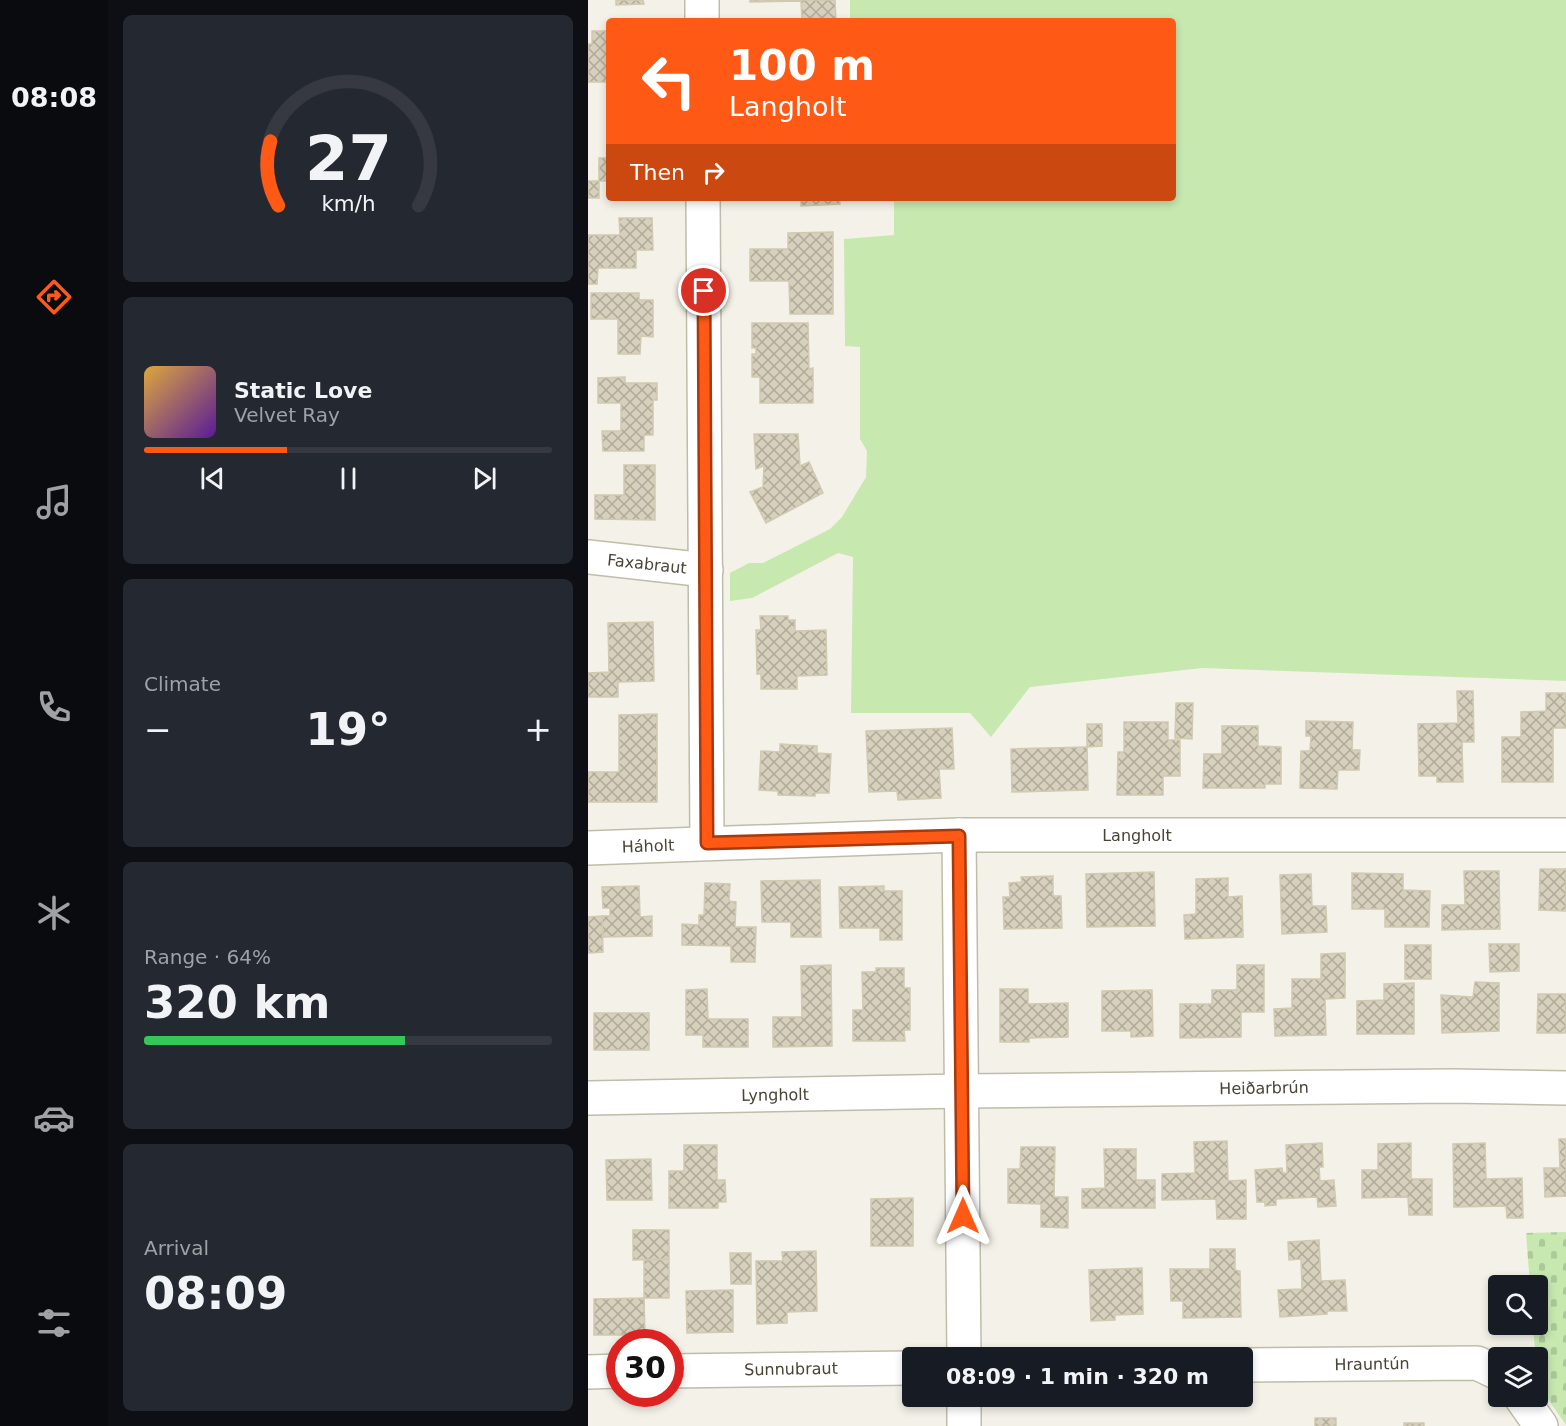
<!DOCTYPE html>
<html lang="en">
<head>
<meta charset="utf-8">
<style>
	body { margin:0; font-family:"DejaVu Sans",sans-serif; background:#242831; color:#f1f3f6; height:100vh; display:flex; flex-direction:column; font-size:22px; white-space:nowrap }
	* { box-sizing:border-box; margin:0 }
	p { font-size:20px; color:#9ea1a6 }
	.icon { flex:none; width:33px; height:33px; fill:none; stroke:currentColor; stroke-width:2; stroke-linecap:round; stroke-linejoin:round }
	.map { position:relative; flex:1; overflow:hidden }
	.side { display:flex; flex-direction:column; gap:15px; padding:15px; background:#0d0f14; width:480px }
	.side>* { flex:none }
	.guide { position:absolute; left:18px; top:18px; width:570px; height:183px; border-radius:6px; box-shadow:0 3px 9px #0003; background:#fe5a15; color:#fff; overflow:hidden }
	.controls { position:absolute; left:900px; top:1275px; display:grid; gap:12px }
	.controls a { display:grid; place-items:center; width:60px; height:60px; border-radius:6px; background:#171b24; box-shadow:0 3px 9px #0003; font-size:30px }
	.speed { position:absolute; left:18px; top:1329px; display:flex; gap:12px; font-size:30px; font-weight:700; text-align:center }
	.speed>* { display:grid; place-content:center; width:78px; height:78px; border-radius:50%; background:#171b24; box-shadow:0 3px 9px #0003; line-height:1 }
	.speed .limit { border:9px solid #d22; background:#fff; color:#111 }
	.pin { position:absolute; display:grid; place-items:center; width:51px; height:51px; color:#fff; margin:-26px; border:3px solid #fff; border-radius:50%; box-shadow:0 2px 6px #0007 }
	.me { position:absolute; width:66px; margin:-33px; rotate:0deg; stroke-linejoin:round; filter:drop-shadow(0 0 4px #0008) }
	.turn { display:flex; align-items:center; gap:21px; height:126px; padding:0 24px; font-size:27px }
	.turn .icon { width:78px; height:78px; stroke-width:2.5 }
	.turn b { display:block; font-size:42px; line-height:51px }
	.then { display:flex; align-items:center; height:57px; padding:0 24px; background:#0003; gap:12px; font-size:22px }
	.big { font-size:45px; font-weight:700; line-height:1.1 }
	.side .tile { flex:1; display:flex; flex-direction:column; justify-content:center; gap:9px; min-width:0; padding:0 21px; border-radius:9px; background:#242831 }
	.side .dial { align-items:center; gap:0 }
	.dial svg { height:156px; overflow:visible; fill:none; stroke:#363941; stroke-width:7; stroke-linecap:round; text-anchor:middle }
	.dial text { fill:#f1f3f6; stroke:none }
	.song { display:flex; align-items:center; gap:18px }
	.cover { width:72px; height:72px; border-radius:9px; background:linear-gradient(135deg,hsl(40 70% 55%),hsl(270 70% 35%)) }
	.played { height:6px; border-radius:3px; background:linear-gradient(90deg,#fe5a15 35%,#363941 35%) }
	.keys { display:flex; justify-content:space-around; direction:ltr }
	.heat { display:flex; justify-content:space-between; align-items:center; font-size:33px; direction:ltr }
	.charge { height:9px; border-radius:4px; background:linear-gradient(90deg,#34c759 64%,#363941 0) }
	.trip { position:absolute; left:314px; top:1347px; width:351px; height:60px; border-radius:6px; background:#171b24; box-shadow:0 3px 9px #0003; font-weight:700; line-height:60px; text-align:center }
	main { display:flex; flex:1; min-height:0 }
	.menu { display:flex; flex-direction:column; width:108px; justify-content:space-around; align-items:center; background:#090b0e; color:#9ea1a6 }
	.menu .icon { width:42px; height:42px }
	.menu .active { color:#fe5a15 }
	.menu b { font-size:27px; color:#f1f3f6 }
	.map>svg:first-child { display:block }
	.grass { fill:#c7e9b0 }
	.cemetery { fill:url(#cemetery-stones) }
	.building { fill:url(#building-cross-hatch); stroke:#d1c9b0; stroke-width:1.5 }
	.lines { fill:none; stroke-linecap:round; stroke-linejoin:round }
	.minor-casing { stroke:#c0bcaa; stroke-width:36 }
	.minor { stroke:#fff; stroke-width:33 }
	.route-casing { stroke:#a53a0e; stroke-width:15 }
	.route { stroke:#fe5a15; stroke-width:10 }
	.labels { text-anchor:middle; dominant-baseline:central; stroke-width:4.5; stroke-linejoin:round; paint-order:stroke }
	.street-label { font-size:16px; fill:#484436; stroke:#fff }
</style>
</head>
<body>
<main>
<nav class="menu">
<b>08:08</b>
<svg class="icon active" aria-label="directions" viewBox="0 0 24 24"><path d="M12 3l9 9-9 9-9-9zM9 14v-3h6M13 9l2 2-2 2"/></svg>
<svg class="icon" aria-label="music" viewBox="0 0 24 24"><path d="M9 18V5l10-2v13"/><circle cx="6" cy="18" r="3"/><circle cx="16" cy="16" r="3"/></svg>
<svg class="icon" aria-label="phone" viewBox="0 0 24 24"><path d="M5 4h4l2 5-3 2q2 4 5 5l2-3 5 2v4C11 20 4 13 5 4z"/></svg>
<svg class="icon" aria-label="climate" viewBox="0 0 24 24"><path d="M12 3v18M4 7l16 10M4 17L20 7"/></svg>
<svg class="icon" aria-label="car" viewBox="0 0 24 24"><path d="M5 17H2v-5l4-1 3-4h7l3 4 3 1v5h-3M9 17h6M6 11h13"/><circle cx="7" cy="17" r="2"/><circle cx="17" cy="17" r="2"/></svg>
<svg class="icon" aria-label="filters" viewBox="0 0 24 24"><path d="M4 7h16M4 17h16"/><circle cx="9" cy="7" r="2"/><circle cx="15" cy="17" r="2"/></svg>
</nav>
<section class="side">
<div class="tile dial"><svg viewBox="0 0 100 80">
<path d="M14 69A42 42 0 1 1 86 69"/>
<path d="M14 69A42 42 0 0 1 10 36" stroke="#fe5a15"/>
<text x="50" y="56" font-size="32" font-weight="700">27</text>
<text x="50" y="72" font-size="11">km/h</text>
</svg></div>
<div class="tile">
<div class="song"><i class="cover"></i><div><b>Static Love</b><p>Velvet Ray</p></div></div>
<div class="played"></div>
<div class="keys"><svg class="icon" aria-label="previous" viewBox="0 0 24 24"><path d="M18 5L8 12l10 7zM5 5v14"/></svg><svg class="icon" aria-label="pause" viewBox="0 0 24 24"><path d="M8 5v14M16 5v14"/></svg><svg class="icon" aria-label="next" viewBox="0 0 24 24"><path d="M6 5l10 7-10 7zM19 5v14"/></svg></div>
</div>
<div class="tile"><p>Climate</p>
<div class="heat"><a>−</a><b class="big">19°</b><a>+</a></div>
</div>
<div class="tile"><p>Range · 64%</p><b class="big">320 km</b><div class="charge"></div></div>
<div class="tile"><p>Arrival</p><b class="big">08:09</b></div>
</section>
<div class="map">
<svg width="978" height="1426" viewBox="0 0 978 1426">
	<defs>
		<pattern id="cemetery-stones" width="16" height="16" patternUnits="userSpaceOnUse" patternTransform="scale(1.5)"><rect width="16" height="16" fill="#c7e9b0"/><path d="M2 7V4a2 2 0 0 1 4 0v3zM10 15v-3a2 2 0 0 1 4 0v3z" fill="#acc998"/></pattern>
		<pattern id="building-cross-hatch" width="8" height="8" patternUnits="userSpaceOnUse" patternTransform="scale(1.5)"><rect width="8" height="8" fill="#d6d0bd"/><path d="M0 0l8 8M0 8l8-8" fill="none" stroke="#b0aa9a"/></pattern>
	</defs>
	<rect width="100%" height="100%" fill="#f4f2e8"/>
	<path class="grass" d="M262,0h716v681l-363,-13 -173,19 -39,50 -21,-24h-119l2,-156 -15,-4 -86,45 -22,3v-28l19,-10h14l67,-34 12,-12 24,-40 1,-26 -7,-12v-92l-15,-1 -1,-107 50,-4v-37h279v-177h-323z"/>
	<path class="cemetery" d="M978,1232v193l-28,-40v-27l-14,-1 11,-7 -2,-25 5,-1v-38l-8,-1 -4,-52z"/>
	<g class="building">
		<path d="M28,0h27l1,4 -28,1z"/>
		<path d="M162,0h85l1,21h-34l-1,-20 -51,1z"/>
		<path d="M4,31h17v51h-21v-38h4z"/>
		<rect x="11" y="158" width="10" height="23"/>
		<rect x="0" y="181" width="11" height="17"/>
		<path d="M213,198h38l1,6 -39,2z"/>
		<path d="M31,218h33l1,32h-17v18h-38l-1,16h-9v-49h32z"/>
		<path d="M245,232v82h-43l-1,-33h-39v-32h38v-16z"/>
		<path d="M3,293h48v7h14v37l-12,-1 -1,18h-22v-35h-27z"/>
		<path d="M164,323h56l1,46 4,-1v35h-53v-26h-8v-23h4v-6h-4z"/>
		<path d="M37,377v6h32v17h-4v35h-9v16h-41l-1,-20h19v-28h-23v-25z"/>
		<path d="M166,434h44l2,32 9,-4 14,31 -57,30 -16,-31 13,-5 1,-21 -8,3z"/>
		<path d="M36,465h31v55l-60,-1v-24h29z"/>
		<path d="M172,616h28v4h7v11l31,-1 1,45 -30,1v13h-36v-15h-4l-1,-44h5z"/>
		<path d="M65,622l1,59 -36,1v15h-30v-24l21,-1 -1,-49z"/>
		<path d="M869,691h16l1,51h-12l1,40h-26v-6h-18l-1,-52 40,-1z"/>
		<path d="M958,693h20v35h-13v54h-51v-45h19v-25l25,-1z"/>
		<path d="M588,703h17l-1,36 -17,-1z"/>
		<path d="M69,714v88h-69v-30h31v-57z"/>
		<path d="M718,721l47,1 -1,28h8l-1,20h-21l-1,19 -37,-1 1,-37h9l1,-15h-5z"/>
		<path d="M536,722h44v18h12v36h-17v19h-46l1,-43h6z"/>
		<path d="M499,724h15v22l-15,1z"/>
		<path d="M634,726h36v20l23,1v37h-16v4h-62l1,-34h18z"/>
		<path d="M364,728l2,41h-15l2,29 -43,2 -1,-9 -28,1 -3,-61z"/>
		<path d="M192,744l37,2v7l14,1 -2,39h-14v3l-37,-1v-4l-19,-1 2,-39 19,1z"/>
		<path d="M499,747l1,43 -76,2 -1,-43z"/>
		<path d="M952,869h26v42l-27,-1z"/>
		<path d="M876,871h35l1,58 -58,1v-25h23z"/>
		<path d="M566,872l1,54 -68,1 -1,-53z"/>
		<path d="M764,873l51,1v16l27,1 -1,36h-44v-18h-33z"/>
		<path d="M723,874l1,32h14l1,26 -45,2 -2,-59z"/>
		<path d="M465,876v20h8l1,32 -58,1 -1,-32h7l-1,-14 13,-1 -1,-5z"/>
		<path d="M640,878v19l14,-1 1,41 -58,2 -1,-24 12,-1v-35z"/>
		<path d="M232,880l1,57h-30v-15h-29l-1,-41z"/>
		<path d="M117,883l25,1 -1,17 7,1 -1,25h21l-1,35h-24v-16l-49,-1v-21l17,1v-10h5z"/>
		<path d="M51,886l1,31 12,-1v20l-49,1 -1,-21h8v-8h-7l-1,-21z"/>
		<path d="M296,886v5h18v49h-22v-12h-40l-1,-41z"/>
		<path d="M14,916l1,36 -15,1v-36z"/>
		<path d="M901,944h30v27l-29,1z"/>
		<rect x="817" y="945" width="26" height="34"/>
		<path d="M757,953v45l-20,1 1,36 -51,1 -1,-27 18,-1v-29h29v-25z"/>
		<path d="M243,965l1,81 -59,1v-30h29l-1,-51z"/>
		<path d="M649,965h27v47h-23v25l-61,1v-34h32v-14h25z"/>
		<path d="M288,968h28v20h6v42h-6l1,11h-52v-31h10l-1,-38h14z"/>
		<path d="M887,982l24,1v48l-57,2 -1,-38 32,2z"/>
		<path d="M826,983v51h-57v-33l27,-1v-16z"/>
		<path d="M119,989l1,30h40v28h-45v-12h-17v-45z"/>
		<path d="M412,989h28v15l40,-1v34l-39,1v4h-29z"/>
		<path d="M564,990l1,46 -22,1v-6h-29v-40z"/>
		<path d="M950,994h28v39h-29z"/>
		<rect x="6" y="1013" width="55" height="37"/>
		<path d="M971,1139h7v57l-21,1 -1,-29h16z"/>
		<path d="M639,1141l1,40 18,-1v39h-29l-1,-20 -54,1v-26l33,-1 -1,-31z"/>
		<path d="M734,1143l1,24h-4l1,14 14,-1 2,26 -18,1 -1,-10 -41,2v6l-11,1v-4h-8l-2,-32 27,-2 1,5h4l-1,-28z"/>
		<path d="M823,1143v36h21v36h-23l-1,-18 -46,1v-28h16v-26z"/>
		<path d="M897,1143l1,36 36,-1 1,40h-16l-1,-12 -52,1 -1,-63z"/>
		<path d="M96,1145h33v35h8l1,22h-8v6h-49v-37h15z"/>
		<path d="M433,1147h34l-1,50h14v31l-27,-1v-23l-33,-1v-34h12z"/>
		<path d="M516,1149h32v31h19v28h-73v-19l23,-1z"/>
		<path d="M63,1159l1,41h-45l-1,-40z"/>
		<path d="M325,1198v48h-42v-47z"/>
		<path d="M45,1230h36v29l-36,1z"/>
		<path d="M731,1240l2,41 24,-1 2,31h-20v3l-47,3 -2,-27 24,-1 -1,-30 -12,1 -1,-18z"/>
		<path d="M622,1249h25v21l5,1 1,46 -58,1v-17h-12l-1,-32h40z"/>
		<path d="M228,1251l1,60 -30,1v11l-30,1 -1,-63h27l-1,-9z"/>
		<path d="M142,1253h21v31h-20z"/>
		<path d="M81,1259v39h-25v-38z"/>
		<path d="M554,1268l1,46 -28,1v5l-24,1 -2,-51z"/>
		<path d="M145,1290v42l-46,1 -1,-42z"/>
		<path d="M56,1298l1,37h-51v-36z"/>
		<rect x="727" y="1418" width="21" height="8"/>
		<rect x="816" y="1423" width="20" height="3"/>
	</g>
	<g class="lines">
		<defs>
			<g id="minor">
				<path d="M114,0v21"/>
				<path d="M115,198l4,645"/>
				<path d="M0,557l118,13"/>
				<path d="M371,835l5,523"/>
				<path d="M0,848l371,-13h607"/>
				<path d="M0,1098l374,-7 489,-5 115,2"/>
				<path d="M654,1365l235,-2 21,10"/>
				<path d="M82,1371l242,-3"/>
				<path d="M0,1372l32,-1"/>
				<path d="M376,1396v30"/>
				<path d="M932,1396l21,30"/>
			</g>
		</defs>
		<use href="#minor" class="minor-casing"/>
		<use href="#minor" class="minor"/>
	</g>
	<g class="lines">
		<defs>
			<path id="route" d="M116,291l3,552 252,-7 4,380"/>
		</defs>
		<use href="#route" class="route-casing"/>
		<use href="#route" class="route"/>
	</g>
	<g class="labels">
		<g class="street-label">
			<text transform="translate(59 564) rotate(6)">Faxabraut</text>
			<text x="549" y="835">Langholt</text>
			<text transform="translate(60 846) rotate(-2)">Háholt</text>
			<text transform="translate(676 1088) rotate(-1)">Heiðarbrún</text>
			<text transform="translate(187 1095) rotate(-1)">Lyngholt</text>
			<text transform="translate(784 1364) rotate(-1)">Hrauntún</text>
			<text transform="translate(203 1369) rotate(-1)">Sunnubraut</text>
		</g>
	</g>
</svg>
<div class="controls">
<a><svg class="icon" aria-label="search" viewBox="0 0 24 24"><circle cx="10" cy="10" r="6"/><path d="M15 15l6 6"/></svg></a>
<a><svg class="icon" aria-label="layers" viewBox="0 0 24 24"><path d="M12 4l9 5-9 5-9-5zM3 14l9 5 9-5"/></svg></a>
</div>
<div class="speed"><div class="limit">30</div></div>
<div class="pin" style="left:116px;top:291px;background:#d93025"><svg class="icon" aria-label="arrive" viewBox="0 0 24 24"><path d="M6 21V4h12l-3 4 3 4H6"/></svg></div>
<svg class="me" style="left:375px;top:1216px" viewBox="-20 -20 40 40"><path d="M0-17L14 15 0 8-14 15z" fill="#fe5a15" stroke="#fff" stroke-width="4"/></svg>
<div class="trip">08:09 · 1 min · 320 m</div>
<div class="guide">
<div class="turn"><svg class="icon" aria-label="left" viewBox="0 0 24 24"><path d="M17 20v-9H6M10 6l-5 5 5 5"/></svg><div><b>100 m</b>Langholt</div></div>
<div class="then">Then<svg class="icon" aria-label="right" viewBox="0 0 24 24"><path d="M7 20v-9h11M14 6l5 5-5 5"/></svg></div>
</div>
</div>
</main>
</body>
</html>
